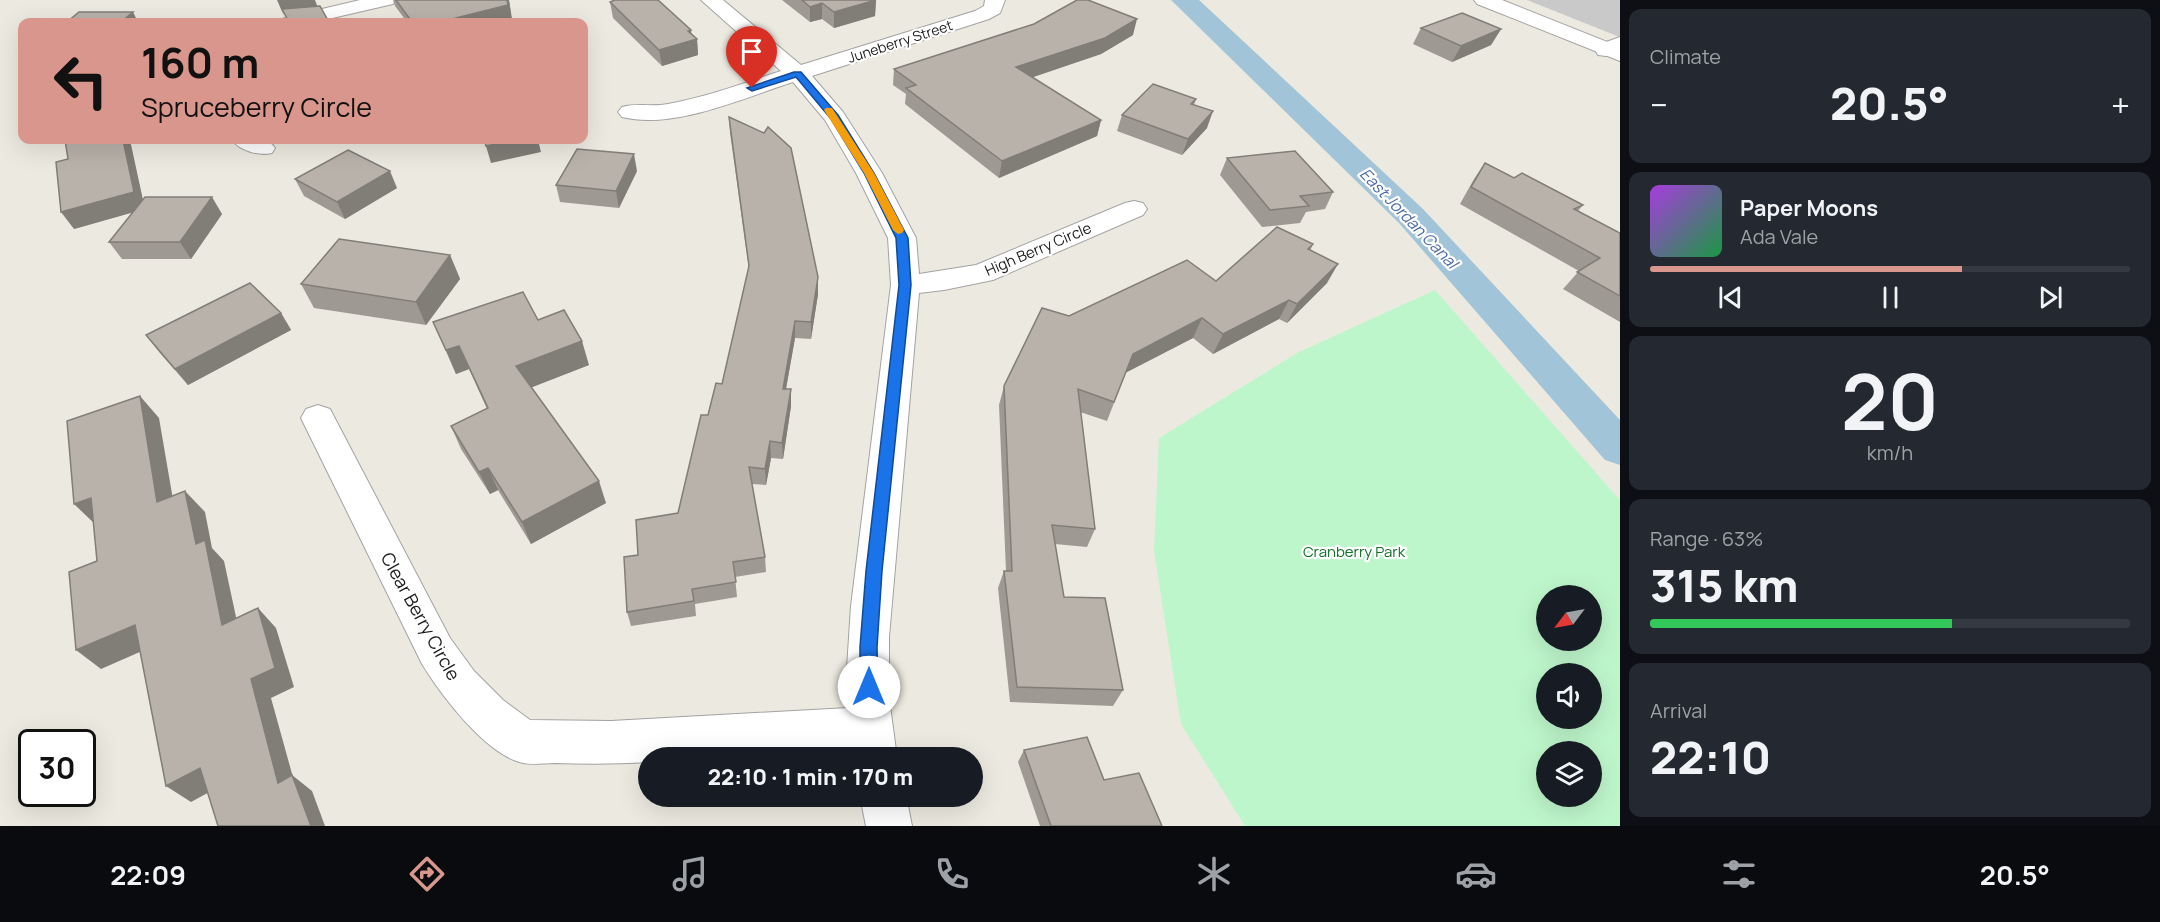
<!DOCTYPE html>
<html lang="en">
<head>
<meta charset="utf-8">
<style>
	body { margin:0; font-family:Manrope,sans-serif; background:#242831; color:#f1f3f6; height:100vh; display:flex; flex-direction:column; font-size:22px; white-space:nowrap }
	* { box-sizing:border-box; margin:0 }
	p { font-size:20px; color:#9ea1a6 }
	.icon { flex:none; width:33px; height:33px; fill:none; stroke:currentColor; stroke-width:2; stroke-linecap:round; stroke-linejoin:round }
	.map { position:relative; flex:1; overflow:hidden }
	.side { display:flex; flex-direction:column; gap:9px; padding:9px; background:#0d0f14; width:540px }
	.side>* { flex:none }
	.guide { position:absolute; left:18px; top:18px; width:570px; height:126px; border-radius:12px; box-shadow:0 6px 24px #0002; background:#d9968c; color:#111; overflow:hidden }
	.needle { width:39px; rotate:238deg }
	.fabs { position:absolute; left:1536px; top:585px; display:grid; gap:12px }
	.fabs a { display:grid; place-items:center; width:66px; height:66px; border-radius:50%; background:#171b24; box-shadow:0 6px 24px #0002; font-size:30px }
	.speed { position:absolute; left:18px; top:729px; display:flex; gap:12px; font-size:30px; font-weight:700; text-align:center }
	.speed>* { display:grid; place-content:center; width:78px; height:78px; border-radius:50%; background:#171b24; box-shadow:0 6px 24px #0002; line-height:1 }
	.speed .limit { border:3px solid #111; border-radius:9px; background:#fff; color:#111 }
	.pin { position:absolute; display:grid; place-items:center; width:51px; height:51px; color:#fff; margin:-62px -26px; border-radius:50% 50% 50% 0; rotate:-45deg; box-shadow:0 0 6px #0007 }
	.pin .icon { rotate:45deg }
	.me { position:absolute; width:66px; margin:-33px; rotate:0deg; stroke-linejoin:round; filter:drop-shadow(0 0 4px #0008) }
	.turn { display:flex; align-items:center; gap:21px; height:126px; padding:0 24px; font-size:27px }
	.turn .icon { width:78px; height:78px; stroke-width:2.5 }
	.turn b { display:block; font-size:42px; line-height:51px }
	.big { font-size:45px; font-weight:800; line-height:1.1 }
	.side .card { flex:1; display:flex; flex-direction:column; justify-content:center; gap:9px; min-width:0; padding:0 21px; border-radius:12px; background:#242831 }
	.side .dial { align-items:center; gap:0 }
	.dial b { font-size:78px; line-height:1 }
	.song { display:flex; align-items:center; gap:18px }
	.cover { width:72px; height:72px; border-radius:9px; background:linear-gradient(135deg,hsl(280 70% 55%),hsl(140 70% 35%)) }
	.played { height:6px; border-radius:3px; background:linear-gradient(90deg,#d9968c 65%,#363941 65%) }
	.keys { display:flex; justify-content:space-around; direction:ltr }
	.heat { display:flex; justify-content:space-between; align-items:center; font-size:33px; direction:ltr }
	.charge { height:9px; border-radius:4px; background:linear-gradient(90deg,#34c759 63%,#363941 0) }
	.trip { position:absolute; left:638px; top:747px; width:345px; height:60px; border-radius:30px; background:#171b24; box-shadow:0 6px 24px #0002; font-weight:800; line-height:60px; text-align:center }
	.tab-bar { display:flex; height:96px; justify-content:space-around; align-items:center; background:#090b0e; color:#9ea1a6 }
	.tab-bar .icon { width:42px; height:42px }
	.tab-bar .on { color:#d9968c }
	.tab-bar b { font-size:27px; color:#f1f3f6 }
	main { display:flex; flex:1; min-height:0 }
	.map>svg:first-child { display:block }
	.religious { fill:#c9c9c9 }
	.park { fill:#bef6cb; fill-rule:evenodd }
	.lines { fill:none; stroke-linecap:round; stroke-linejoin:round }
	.canal { fill:#a2c4d8; fill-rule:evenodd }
	.minor-casing { stroke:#a2a2a2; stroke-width:2 }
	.tertiary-casing { stroke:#a2a2a2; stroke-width:2 }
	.minor { fill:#fff; fill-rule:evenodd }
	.tertiary { fill:#fff; fill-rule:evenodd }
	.wall { fill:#9e9992 }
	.shaded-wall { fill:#817d77 }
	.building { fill:#b8b2aa; stroke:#817d77; stroke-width:1.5 }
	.route { fill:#1a73e8; stroke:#114b97; stroke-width:1.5 }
	.slow { fill:#f59e0b }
	.labels { text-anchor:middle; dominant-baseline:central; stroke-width:4.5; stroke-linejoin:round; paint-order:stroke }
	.far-street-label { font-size:14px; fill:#1b1b1b; stroke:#fff }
	.street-label { font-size:15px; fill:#1b1b1b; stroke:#fff }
	.park-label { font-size:15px; fill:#107127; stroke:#fff }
	.water-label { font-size:16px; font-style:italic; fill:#4d6ba4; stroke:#fff }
	.near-street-label { font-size:18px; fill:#1b1b1b; stroke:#fff }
</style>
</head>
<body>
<main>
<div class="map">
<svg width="1620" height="826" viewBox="0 0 1620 826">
	<rect width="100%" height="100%" fill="#eceae0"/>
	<path class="religious" d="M1527,0h93v37l-18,-7z"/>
	<path class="park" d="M1435,290l185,210v326h-375l-64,-102 -27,-173 5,-113 140,-86zM1546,596h46v44h-46zM1546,674h46v44h-46zM1546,752h46v44h-46z"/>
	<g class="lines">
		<path class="canal" d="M1171,0h28l224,209 197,211v45l-15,-5 -206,-237z"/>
		<defs>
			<g id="minor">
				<path d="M360,0h36l-3,4 -78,18h-34l3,-4z"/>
				<path d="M701,0h22l78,65 174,-54 9,-5 1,-6h20l-5,13 -11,6 -177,57 31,36 39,61 34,65 3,36 57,-9 149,-62 9,-2 9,2 4,6 -4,6 -150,65 -49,10 -25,3 -30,344v61l8,60h-44l-1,-8 -121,8h-83v4c-31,2 -62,2 -93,1 -10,0 -22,2 -32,0 -37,-8 -82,-68 -101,-99l-121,-246 5,-9 12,-4 12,4 120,229 24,33 29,29 27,20 81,1 237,-13 -1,-40 4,-62 40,-321 -3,-47 -32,-65 -31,-53 -32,-38c-50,16 -119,48 -171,35l-4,-5 4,-5c15,-4 31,0 46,-3 39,-7 76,-21 113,-33z"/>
				<path d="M1620,37v14l-14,5 -8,-1 -3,-5 3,-5z"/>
				<path d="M232,140c13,-1 35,-5 43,8l-3,5c-13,3 -32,-2 -40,-13z"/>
				<path d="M860,796h46l6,30h-46z"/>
			</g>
			<path id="tertiary" d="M1474,0h28l118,47v14l-143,-57z"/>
		</defs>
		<use href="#minor" class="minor-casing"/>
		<use href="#tertiary" class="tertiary-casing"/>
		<use href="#minor" class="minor"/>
		<use href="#tertiary" class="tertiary"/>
	</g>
	<g class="wall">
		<path d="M393,0h116l3,20 -9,2h-96l-12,-16z"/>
		<path d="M782,0h94l-1,16 -41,12 -12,-9 -12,3z"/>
		<path d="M610,2l82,33 5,4 1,16 -36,11 -49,-48z"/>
		<path d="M1421,28l80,1 -10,16 -39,17 -39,-18z"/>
		<path d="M1133,35l-32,19 -69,23 69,43 -4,16 -98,42 -94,-74 1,-10 -13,-9 1,-16z"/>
		<path d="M1196,99l-2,6 13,23 -25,27 -65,-24 5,-16z"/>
		<path d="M729,117l89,160v17l-7,45 -16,-1 -9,51h5v17l-8,53 -12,-1 -5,27 -14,-1 13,73 1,15 -31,5 2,20 -42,7 1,12 -65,10 -4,-14 11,-57 40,-42 30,-98 14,-31 27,-115 -19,-136z"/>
		<path d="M1227,158l106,34 -8,17 -19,3 -6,11 -38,4 -42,-52z"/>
		<path d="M1485,163l29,15 69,27 -5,6 42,22v89l-57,-33 16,-18 -119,-67 14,-25z"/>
		<path d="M637,171l-18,37 -59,-6 -4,-17z"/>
		<path d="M295,179l102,9 -52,31 -41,-23z"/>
		<path d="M143,200l79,14 -31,45h-69l-13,-17 24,-30 -59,17z"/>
		<path d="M1313,244l-3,7 17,32 -40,40 -8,-4 -66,35 -20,-16 -68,35 -18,48 -27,-9 15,117 -8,18 -32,-3 9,53 59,93 -10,16 -103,-4 -12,-114 6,-17h2l-7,-166 5,-19 65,-70 147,-35z"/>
		<path d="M450,255l10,24 -34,46 -112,-17 -13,-24z"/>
		<path d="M281,313l10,17 -103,55 -29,-33 -13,-17z"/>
		<path d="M538,320l51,45 -58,22 75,116 -75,41 -33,-54 -8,4 -29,-45 -10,-23 36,-17 -18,-40 -13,5 -23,-52z"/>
		<path d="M1024,750l80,30 58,46h-122l-22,-64z"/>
	</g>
	<g class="shaded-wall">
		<path d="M277,0h38l3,8 -36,1 2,7z"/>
		<path d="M507,0h2l3,20 -9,2h-63z"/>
		<path d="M876,0l-1,16 -41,12v-16z"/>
		<path d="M822,3v16l-12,3v-15z"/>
		<path d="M133,12l5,10h-17z"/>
		<path d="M1137,19l-4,16 -32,19 -88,30 3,-17z"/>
		<path d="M1501,29l-10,16 -39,17 9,-16z"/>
		<path d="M691,30l1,11 5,-2 1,16 -36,11 -3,-16 29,-19z"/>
		<path d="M1213,111l-6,17 -25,27 6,-16z"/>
		<path d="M1101,120l-4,16 -98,42 3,-17z"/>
		<path d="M123,140h7l15,69 -71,20 -13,-17z"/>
		<path d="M516,140h22l3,12 -50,11 -5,-17z"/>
		<path d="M634,154l3,17 -18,37 -3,-17z"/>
		<path d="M390,171l7,17 -52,31 -8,-17z"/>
		<path d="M212,197l10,17 -31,45 -11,-17z"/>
		<path d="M450,255l10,24 -34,46 -10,-23z"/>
		<path d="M1338,264l-11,19 -40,40 10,-19z"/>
		<path d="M818,277v17l-7,45v-17z"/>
		<path d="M1289,300l-10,19 -66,35 10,-20z"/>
		<path d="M281,313l10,17 -103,55 -13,-16z"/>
		<path d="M1202,318l-9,20 -68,35 -18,48 26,-67z"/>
		<path d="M795,321v17l-12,67v-16z"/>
		<path d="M582,341l7,24 -64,25 -9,-24z"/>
		<path d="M459,346l10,23 -13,5 -10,-24z"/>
		<path d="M791,389v17l-8,53 -1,-16z"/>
		<path d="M140,396l19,22 18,105 -20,-21z"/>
		<path d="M770,441l1,17 -5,27 -1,-16z"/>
		<path d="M488,468l10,22 -8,4 -11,-22z"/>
		<path d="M599,481l7,22 -75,41 -9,-22z"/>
		<path d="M185,491l20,21 7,36 12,13 18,84 -20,-20 -26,-81z"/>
		<path d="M91,498l6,28 -23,-22z"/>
		<path d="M258,608l18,20 18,59 -23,11 28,101 -21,-16 -27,-104z"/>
		<path d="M135,625l23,19 -57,25 -25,-19z"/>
		<path d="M200,768l24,16 -33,18 -25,-16z"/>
		<path d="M292,775l20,16 13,35h-14z"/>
	</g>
	<g class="building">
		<path d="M396,0h111l1,5 -68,17h-28z"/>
		<path d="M615,0h43l33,30 -3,1 9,8 -38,11 -49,-48z"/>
		<path d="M802,0h74l-42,12 -12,-9 -12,4z"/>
		<path d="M1077,0h11l49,19 -32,19 -89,29 85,53 -99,41 -96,-73 10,-3 -22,-16 140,-45z"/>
		<path d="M320,6l9,16h-40l-7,-13z"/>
		<path d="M79,12h54l-12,10h-54z"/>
		<path d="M1462,13l39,16 -40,17 -40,-18z"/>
		<path d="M1153,84l43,15 -5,5 22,7 -25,28 -66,-24z"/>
		<path d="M729,117l35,16 4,-6 23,21 27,129 -7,45 -16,-1 -12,68h8l-9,54 -12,-2 -5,28 -16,-2 16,90 -32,5 3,20 -44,7 2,12 -67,11 -3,-55 14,-2 -2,-35 42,-7 23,-98h7l8,-32 6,1 27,-118z"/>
		<path d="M65,140h58l11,52 -73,20 -5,-50 12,-3z"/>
		<path d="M484,140h32l-30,6z"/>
		<path d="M577,149l57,5 -18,37 -60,-6z"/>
		<path d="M348,150l42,21 -53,31 -42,-23z"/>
		<path d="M1295,151l38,41 -33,4 9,10 -39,4 -43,-52z"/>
		<path d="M1485,163l29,15 8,-5 61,32 -9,4 46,24v63l-43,-24 23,-14 -129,-71z"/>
		<path d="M145,197h67l-32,45h-71z"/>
		<path d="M1277,227l36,17 -5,5 30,15 -41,40 -8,-4 -66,34 -21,-16 -69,36 -19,48 -36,-13 17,140 -43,-4 12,72 41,1 18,92 -106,-3 -13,-116h8l-8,-185 38,-78 27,8 118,-56 29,21z"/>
		<path d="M339,239l111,16 -34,47 -115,-18z"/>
		<path d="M250,283l31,30 -106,56 -29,-34z"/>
		<path d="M523,292l15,28 26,-10 18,31 -66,25 83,115 -77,41 -34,-54 -9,4 -28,-46 37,-18 -29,-62 -13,4 -13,-28z"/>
		<path d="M140,396l17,106 28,-11 11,53 9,-4 17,85 36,-17 17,60 -24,11 27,104 14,-8 19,51h-93l-18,-58 -34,18 -31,-161 -59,25 -7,-78 28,-11 -6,-63 -17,6 -7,-83z"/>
		<path d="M1087,737l17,43 35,-7 23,53h-111l-27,-76z"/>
	</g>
	<path class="route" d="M794,72h7l37,43 36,58 34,65 3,47 -29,286 -5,76 1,40 -3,6 -6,3 -6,-3 -3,-6v-40l6,-76 33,-286 -3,-47 -32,-65 -33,-54 -35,-42 -44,14 -5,-3z"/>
	<path class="slow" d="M826,108h6l42,65 30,57 -2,3 -4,1 -5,-4 -29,-57 -40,-63z"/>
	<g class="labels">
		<g class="far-street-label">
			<text transform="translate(900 41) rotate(-18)">Juneberry Street</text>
		</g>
		<g class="street-label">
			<text transform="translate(1038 249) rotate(-23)">High Berry Circle</text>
		</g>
		<g class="park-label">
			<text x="1354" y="551">Cranberry Park</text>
		</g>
		<g class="water-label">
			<text transform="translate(1409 218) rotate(46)">East Jordan Canal</text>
		</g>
		<g class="near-street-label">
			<text transform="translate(421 616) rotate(61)">Clear Berry Circle</text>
		</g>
	</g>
</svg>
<div class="fabs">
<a><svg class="needle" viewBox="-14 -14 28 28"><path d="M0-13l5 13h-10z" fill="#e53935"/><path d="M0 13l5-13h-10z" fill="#9ea1a6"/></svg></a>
<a><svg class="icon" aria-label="sound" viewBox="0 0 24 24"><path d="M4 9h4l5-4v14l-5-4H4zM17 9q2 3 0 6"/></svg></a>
<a><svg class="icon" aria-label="layers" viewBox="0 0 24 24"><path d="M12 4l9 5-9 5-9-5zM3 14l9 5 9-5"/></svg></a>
</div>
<div class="speed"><div class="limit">30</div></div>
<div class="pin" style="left:752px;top:88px;background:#d93025"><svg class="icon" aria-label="arrive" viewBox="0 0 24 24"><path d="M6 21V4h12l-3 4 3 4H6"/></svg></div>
<svg class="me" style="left:869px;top:687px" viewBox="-20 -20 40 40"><circle r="19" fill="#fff"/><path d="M0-13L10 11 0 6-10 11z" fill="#1a73e8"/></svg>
<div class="trip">22:10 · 1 min · 170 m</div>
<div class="guide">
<div class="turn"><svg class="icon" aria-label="left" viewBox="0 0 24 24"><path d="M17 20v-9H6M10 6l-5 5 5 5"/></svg><div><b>160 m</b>Spruceberry Circle</div></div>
</div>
</div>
<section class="side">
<div class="card"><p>Climate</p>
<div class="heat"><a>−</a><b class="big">20.5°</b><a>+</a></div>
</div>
<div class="card">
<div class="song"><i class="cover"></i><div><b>Paper Moons</b><p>Ada Vale</p></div></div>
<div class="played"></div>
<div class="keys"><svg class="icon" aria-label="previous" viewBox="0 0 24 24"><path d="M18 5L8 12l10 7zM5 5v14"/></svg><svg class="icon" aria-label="pause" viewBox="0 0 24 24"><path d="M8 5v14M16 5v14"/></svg><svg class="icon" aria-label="next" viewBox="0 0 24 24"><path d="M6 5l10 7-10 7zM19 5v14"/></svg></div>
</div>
<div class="card dial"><b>20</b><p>km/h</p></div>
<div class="card"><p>Range · 63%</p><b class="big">315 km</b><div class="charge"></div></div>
<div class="card"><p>Arrival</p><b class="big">22:10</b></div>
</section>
</main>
<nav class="tab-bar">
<b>22:09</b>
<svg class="icon on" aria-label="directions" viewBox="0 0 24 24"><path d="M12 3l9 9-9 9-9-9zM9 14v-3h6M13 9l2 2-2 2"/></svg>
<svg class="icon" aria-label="music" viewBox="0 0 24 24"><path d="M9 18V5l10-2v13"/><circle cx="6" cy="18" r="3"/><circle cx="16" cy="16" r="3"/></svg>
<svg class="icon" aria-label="phone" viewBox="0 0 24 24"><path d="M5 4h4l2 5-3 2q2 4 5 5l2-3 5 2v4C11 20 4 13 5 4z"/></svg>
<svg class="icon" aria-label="climate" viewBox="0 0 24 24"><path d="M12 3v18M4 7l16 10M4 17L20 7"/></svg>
<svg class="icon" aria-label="car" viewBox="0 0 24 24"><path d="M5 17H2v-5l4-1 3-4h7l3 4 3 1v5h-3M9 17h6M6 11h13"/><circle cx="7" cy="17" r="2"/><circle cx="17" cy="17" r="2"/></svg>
<svg class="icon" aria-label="filters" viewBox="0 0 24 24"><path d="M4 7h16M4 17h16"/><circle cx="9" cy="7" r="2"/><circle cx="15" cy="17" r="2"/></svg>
<b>20.5°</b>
</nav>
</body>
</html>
